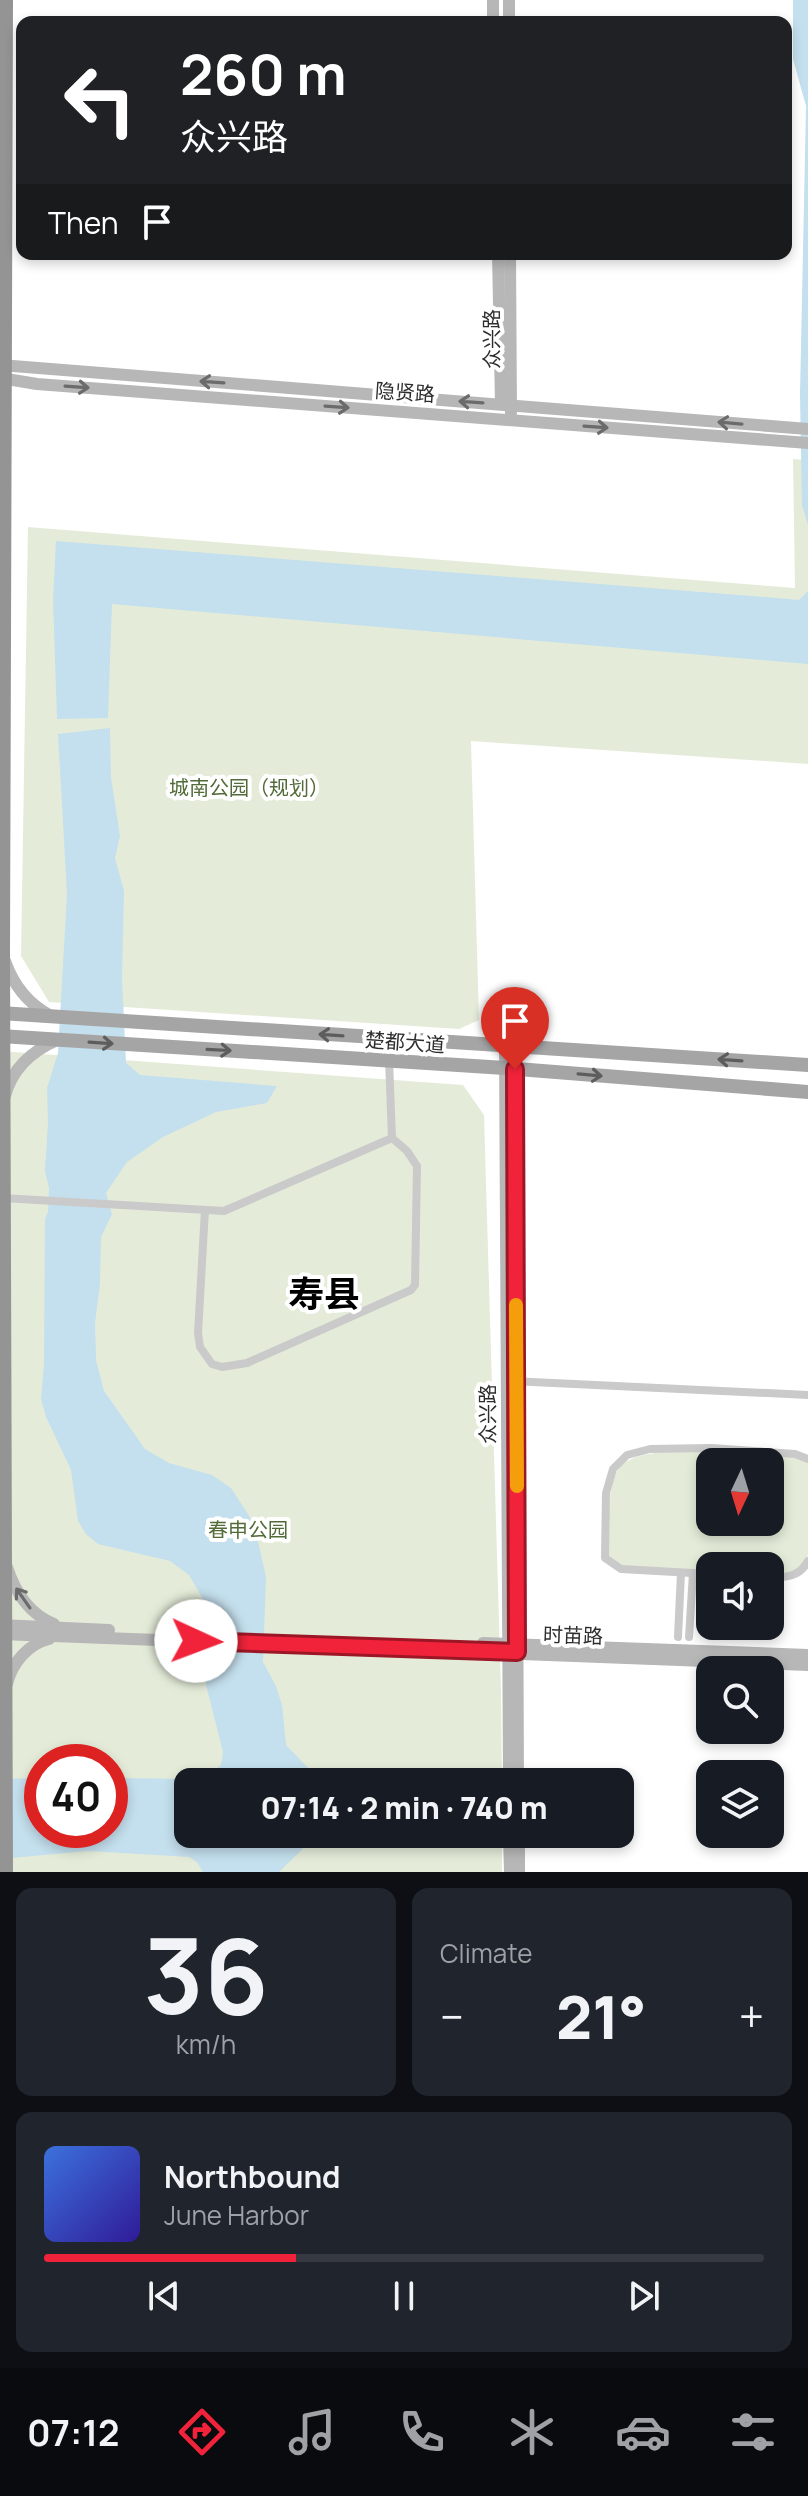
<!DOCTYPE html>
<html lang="en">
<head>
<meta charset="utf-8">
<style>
	body { margin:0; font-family:Manrope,"Noto Sans SC",sans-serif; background:#20242c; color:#f1f3f6; height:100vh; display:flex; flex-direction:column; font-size:30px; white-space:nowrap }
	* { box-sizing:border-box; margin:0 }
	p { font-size:26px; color:#9ea1a6 }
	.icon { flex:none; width:44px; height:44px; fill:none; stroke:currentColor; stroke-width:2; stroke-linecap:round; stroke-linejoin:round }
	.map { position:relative; height:1872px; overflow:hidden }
	.drawer { display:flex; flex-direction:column; gap:16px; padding:16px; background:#0d0f14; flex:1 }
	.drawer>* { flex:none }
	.guide { position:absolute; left:16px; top:16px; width:776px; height:244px; border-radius:16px; box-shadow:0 4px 12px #0003; background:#202124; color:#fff; overflow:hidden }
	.needle { width:52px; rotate:184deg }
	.controls { position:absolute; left:696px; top:1448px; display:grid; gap:16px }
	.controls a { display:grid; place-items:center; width:88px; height:88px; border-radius:16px; background:#171b24; box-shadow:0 4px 12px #0003; font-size:40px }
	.speed { position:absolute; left:24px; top:1744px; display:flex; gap:16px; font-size:40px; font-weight:700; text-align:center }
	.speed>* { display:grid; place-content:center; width:104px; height:104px; border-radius:50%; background:#171b24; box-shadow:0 4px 12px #0003; line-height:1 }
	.speed .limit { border:12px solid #d22; background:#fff; color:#111 }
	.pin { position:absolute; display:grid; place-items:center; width:68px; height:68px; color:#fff; margin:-82px -34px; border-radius:50% 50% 50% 0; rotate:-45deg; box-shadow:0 0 8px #0007 }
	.pin .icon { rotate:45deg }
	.me { position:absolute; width:88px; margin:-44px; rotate:92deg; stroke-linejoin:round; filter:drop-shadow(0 0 6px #0008) }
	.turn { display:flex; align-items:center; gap:28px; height:168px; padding:0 32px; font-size:36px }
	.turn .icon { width:104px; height:104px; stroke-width:2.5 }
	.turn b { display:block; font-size:56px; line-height:68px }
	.then { display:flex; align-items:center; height:76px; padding:0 32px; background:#0003; gap:16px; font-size:30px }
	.big { font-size:60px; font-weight:800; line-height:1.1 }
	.drawer .tile { flex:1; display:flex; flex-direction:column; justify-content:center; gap:12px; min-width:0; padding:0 28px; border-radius:16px; background:#20242c }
	.drawer .dial { align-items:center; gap:0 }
	.dial b { font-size:104px; line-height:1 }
	.song { display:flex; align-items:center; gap:24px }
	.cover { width:96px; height:96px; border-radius:12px; background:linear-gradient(135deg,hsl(220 70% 55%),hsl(250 70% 35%)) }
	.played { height:8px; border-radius:4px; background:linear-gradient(90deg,#f0233a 35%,#363941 35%) }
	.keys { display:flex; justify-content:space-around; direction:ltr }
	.heat { display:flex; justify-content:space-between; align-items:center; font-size:44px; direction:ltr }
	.drawer .tiles { flex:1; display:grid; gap:16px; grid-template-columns:1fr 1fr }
	.tile:last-child { grid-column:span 2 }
	.trip { position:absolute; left:174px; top:1768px; width:460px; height:80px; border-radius:16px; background:#171b24; box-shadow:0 4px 12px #0003; font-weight:800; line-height:80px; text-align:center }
	.menu { display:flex; height:128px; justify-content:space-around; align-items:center; background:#090b0e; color:#9ea1a6 }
	.menu .icon { width:56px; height:56px }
	.menu .on { color:#f0233a }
	.menu b { font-size:36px; color:#f1f3f6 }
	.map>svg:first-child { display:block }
	.green { fill:#e4ecd9; fill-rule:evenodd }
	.water { fill:#c4dfed }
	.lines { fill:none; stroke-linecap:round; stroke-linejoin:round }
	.street { stroke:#cacaca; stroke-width:8 }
	.secondary { stroke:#b7b7b7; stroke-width:12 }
	.primary { stroke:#a5a5a5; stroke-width:14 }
	.highway { stroke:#949494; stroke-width:16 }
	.oneway { stroke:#6b6b6b }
	.oneway2 { stroke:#5d5d5d }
	.route-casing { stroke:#9c1726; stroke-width:20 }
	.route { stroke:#f0233a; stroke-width:14 }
	.slow { stroke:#f59e0b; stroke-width:14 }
	.labels { text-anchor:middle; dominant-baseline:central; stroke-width:8; stroke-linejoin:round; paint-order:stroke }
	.street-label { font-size:20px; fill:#2d2d2d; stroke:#fff }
	.park-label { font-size:20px; fill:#526b38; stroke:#fff }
	.town-label { font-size:36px; font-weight:bold; fill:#000; stroke:#fff }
</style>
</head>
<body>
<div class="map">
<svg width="808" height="1872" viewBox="0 0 808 1872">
	<rect width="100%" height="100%" fill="#fff"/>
	<g class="green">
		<path d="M793,459l15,1v304l-337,-23 8,279 -20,9 -410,-27 -28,-46 7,-429 767,61z"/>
		<path d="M0,1051l463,34 21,30 17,575 1,92h-314v52h314v38h-502zM42,1762h68v68h-68z"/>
		<path d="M711,1450l82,6 15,6v93l-8,15 -30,6v-10h-60v6l-87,-5 -15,-9c2,-102 -3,-105 103,-108zM710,1462h60v60h-60z"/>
	</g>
	<g class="water">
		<path d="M793,0h15v525l-6,-20 -2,-110 6,-289 -13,-47z"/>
		<path d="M56,541l721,57 22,2 9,-9v73l-696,-60 -4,114 -51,1 -4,-120z"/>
		<path d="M110,728l1,50 9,58 -5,22 9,33 -2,87 4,85 14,12 137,11 -10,17 -51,9 -53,25 -36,25 -21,31 6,21 -11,23 -1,47 -5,39 1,37 8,31 41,58 24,14 43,12 19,13 15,23 8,13 12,53 -3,85 13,24 6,19 4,40 28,29 2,8h-128v52h130l-39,38h-76l-6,-10 -8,-5 -101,-6 -88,8v-80l42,-1v52h68v-52l93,1 18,-14 2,-13 -17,-67 -2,-84 -15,-26 -19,-14 -72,-17 -12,-10 -8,-13 -7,-51 -25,-53 -5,-18 3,-36 1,-144 3,-7 1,-24 -4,-17 3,-48 -1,-35 11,-35 9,-160 -9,-159z"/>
	</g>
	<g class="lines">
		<g class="street">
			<path d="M3,1198l221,13 168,-73 -3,-78"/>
			<path d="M205,1210l-7,123 2,14 12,17 10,3 25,-4 164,-73 4,-5 2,-119 -10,-15 -15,-13"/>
			<path d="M511,1381l297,14"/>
			<path d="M710,1574l-89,-5 -16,-11 1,-65 7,-24 14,-14 23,-6 61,-1 84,6 13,5"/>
			<path d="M770,1577c17,1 30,-1 38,-16"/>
			<path d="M678,1637l3,-64"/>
			<path d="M689,1637l4,-64"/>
		</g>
		<g class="secondary">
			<path d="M493,0v22"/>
			<path d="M509,0v22"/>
			<path d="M498,254l3,150"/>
			<path d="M510,254l1,159"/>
			<path d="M0,365l808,64"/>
			<path d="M0,378l37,6 771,59"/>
			<path d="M5,961c8,23 23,43 46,55"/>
			<path d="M505,1046l4,736"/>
			<path d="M515,1047l3,735"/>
			<path d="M5,1096c7,-27 27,-45 52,-56"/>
			<path d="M7,1567c8,25 22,47 47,57"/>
			<path d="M0,1625l109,5"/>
			<path d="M0,1634l808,31"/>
			<path d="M483,1643l325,12"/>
			<path d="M7,1684c5,-21 21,-40 42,-45"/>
			<path d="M509,1834l1,38"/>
			<path d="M519,1834v38"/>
		</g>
		<g class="primary">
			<path d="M0,1013l808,52"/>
			<path d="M0,1036l505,32 303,24"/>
		</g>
		<path class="highway" d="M5,1872l-3,-919 3,-953"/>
	</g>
	<defs><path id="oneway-shaft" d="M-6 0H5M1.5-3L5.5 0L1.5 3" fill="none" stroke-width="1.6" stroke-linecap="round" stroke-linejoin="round" transform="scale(2)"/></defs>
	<g class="oneway">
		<use href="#oneway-shaft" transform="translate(212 382) rotate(-176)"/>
		<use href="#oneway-shaft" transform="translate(77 387) rotate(4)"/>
		<use href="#oneway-shaft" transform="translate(471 402) rotate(-176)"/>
		<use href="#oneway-shaft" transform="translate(337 407) rotate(4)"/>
		<use href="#oneway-shaft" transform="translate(730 423) rotate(-175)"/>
		<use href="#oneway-shaft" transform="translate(596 427) rotate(4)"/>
		<use href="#oneway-shaft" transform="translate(23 1598) rotate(-125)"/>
	</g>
	<g class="oneway2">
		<use href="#oneway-shaft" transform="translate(331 1035) rotate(-176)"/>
		<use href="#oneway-shaft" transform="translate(101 1043) rotate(4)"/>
		<use href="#oneway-shaft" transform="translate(219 1050) rotate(3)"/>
		<use href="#oneway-shaft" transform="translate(730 1060) rotate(-176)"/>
		<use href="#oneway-shaft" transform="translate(590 1075) rotate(5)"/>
	</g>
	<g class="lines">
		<defs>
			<path id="route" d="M196,1641l321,11 -2,-583"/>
		</defs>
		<use href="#route" class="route-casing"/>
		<use href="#route" class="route"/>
		<path class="slow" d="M516,1305l1,181"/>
	</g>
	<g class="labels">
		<g class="street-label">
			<text transform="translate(491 339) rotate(-90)">众兴路</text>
			<text transform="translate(405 392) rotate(4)">隐贤路</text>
			<text transform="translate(405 1042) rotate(4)">楚都大道</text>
			<text transform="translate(487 1414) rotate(-90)">众兴路</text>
			<text transform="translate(573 1635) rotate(2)">时苗路</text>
		</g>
		<g class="park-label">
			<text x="249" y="787">城南公园（规划）</text>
			<text x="248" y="1529">春申公园</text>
		</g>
		<g class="town-label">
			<text x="324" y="1293">寿县</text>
		</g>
	</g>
</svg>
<div class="controls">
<a><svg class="needle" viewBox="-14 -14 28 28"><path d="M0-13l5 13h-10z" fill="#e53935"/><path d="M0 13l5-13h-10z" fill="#9ea1a6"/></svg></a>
<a><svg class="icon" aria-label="sound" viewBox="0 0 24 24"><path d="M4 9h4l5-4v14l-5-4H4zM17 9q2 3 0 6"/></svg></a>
<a><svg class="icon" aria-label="search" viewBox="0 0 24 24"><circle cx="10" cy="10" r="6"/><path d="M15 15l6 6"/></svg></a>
<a><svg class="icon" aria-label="layers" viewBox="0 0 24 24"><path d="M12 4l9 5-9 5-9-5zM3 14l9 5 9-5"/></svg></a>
</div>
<div class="speed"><div class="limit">40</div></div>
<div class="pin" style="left:515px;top:1069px;background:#d93025"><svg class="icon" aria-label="arrive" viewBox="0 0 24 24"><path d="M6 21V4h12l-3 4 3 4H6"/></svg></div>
<svg class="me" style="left:196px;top:1641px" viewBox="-20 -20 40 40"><circle r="19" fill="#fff"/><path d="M0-13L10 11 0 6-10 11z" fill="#f0233a"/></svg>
<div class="trip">07:14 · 2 min · 740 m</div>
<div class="guide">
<div class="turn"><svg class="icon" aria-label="left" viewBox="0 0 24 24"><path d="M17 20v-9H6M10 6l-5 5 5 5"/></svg><div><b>260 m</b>众兴路</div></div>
<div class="then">Then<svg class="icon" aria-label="arrive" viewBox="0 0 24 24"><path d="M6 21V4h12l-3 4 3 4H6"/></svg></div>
</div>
</div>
<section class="drawer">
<div class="tiles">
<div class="tile dial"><b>36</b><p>km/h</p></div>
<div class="tile"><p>Climate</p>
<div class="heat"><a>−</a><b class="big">21°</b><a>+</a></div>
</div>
<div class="tile">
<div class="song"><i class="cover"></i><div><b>Northbound</b><p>June Harbor</p></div></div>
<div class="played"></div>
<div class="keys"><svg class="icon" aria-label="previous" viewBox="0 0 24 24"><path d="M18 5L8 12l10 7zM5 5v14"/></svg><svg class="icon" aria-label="pause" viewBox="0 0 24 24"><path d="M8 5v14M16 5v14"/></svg><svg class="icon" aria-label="next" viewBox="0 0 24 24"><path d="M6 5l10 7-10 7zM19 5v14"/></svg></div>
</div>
</div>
</section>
<nav class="menu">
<b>07:12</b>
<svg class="icon on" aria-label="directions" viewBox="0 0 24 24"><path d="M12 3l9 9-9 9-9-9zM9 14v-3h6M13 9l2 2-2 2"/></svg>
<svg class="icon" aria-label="music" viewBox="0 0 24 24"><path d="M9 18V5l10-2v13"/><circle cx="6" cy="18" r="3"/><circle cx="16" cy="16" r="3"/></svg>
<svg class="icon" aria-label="phone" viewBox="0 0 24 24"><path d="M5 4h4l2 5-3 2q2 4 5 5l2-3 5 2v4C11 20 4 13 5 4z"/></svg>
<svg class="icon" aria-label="climate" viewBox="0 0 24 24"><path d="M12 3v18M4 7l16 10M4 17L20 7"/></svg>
<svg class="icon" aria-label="car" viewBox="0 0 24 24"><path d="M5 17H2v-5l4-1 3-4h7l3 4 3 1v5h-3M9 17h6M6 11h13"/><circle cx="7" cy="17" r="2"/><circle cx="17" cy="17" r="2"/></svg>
<svg class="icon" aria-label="filters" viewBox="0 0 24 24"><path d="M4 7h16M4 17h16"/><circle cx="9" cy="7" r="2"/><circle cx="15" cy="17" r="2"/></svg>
</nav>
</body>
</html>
